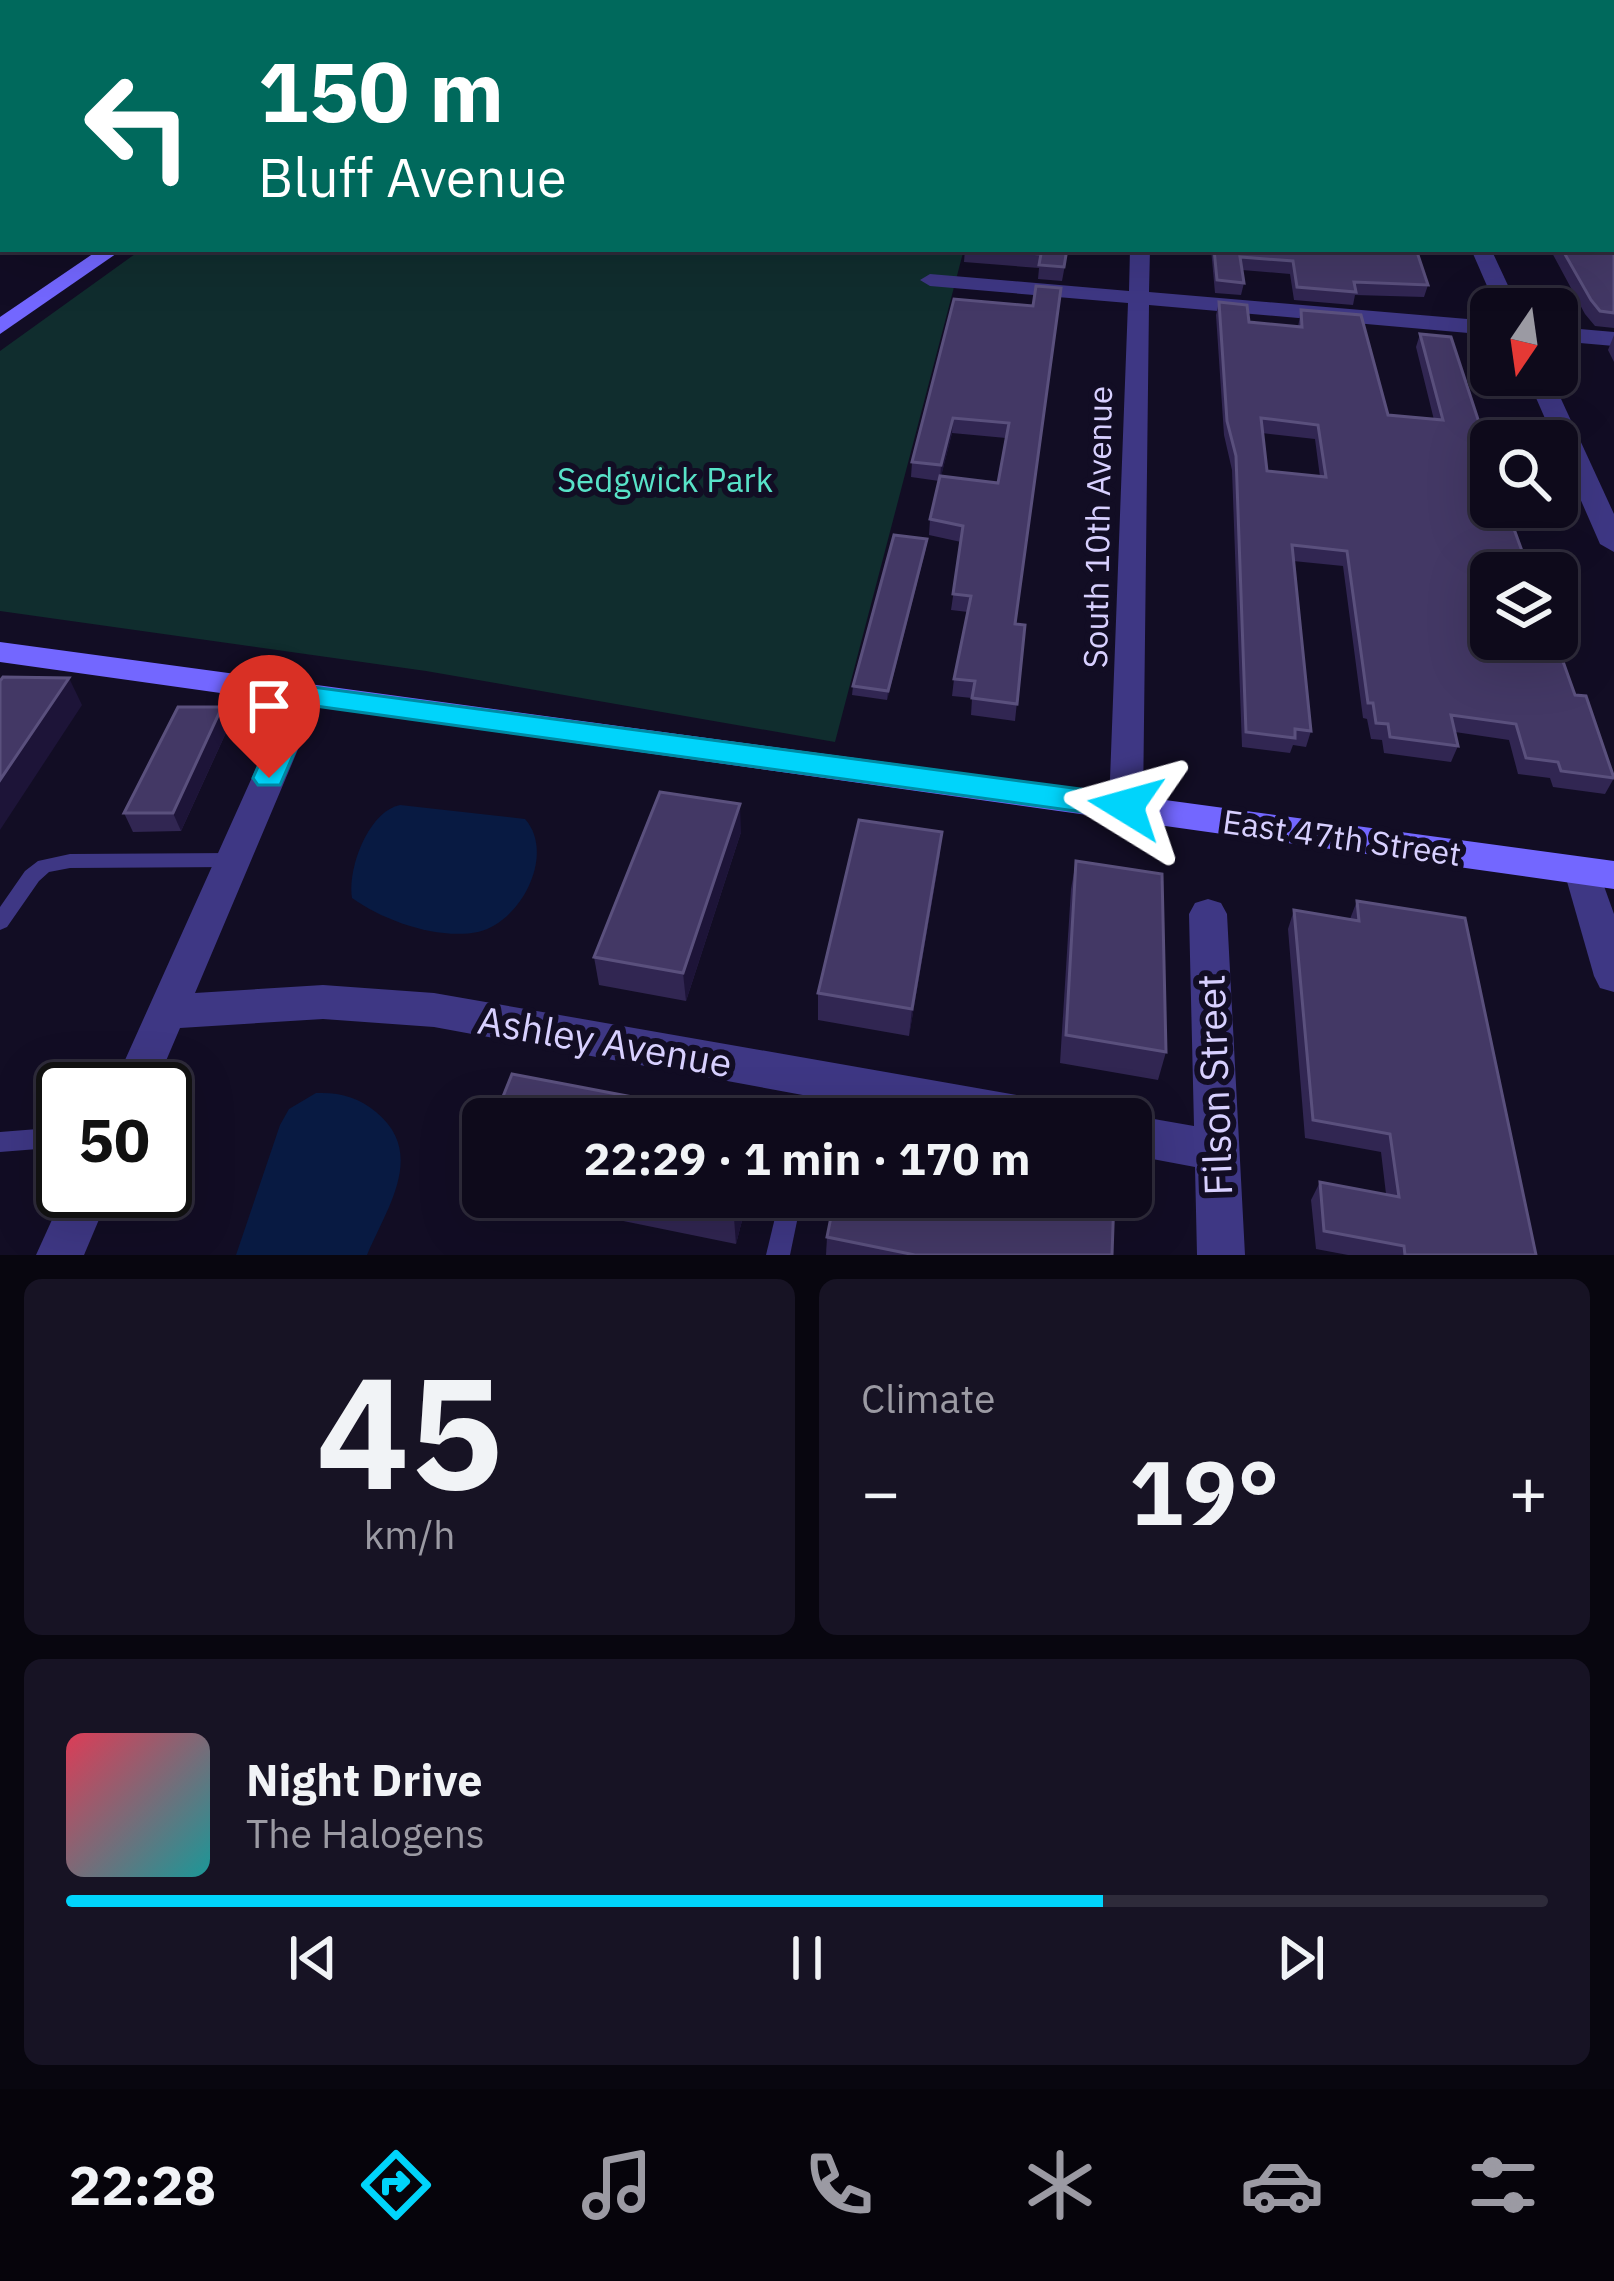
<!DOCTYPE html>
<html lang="en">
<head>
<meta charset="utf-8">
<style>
	body { margin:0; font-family:"IBM Plex Sans",sans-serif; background:#171324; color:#f1f3f6; height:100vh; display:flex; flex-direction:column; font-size:45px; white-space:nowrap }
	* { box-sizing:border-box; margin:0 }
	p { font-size:39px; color:#9b9aa3 }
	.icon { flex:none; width:66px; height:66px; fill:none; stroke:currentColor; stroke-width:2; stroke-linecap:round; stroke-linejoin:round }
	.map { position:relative; height:1255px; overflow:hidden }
	.details { display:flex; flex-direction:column; gap:24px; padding:24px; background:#08060f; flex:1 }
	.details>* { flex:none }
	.banner { position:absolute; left:0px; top:0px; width:1614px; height:252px; box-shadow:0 12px 48px #0002,0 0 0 3px #2e2b3a; background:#00695c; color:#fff; overflow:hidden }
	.needle { width:78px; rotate:193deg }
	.tools { position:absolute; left:1470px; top:288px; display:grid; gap:24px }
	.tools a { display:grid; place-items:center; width:108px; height:108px; border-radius:18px; background:#0e0a1b; box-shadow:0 12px 48px #0002,0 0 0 3px #2e2b3a; font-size:60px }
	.speed { position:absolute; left:36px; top:1062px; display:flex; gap:24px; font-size:60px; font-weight:700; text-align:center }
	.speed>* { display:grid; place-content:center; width:156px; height:156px; border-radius:50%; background:#0e0a1b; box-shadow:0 12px 48px #0002,0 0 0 3px #2e2b3a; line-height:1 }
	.speed .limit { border:6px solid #111; border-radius:18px; background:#fff; color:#111 }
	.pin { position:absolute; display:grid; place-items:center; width:102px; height:102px; color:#fff; margin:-123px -51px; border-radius:50% 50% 50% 0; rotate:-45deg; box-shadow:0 0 12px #0007 }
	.pin .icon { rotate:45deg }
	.me { position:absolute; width:132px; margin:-66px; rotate:278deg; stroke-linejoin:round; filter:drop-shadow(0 0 9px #0008) }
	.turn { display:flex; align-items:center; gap:42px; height:252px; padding:0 60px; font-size:54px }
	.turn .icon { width:156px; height:156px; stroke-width:2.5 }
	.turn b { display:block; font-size:84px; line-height:102px }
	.big { font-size:90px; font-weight:800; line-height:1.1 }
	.details .tile { flex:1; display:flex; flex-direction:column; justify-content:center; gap:18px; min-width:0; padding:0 42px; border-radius:18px; background:#171324 }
	.details .dial { align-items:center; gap:0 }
	.dial b { font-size:156px; line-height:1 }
	.song { display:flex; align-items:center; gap:36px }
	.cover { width:144px; height:144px; border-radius:18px; background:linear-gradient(135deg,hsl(350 70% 55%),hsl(180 70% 35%)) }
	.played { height:12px; border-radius:6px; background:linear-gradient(90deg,#00d4fb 70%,#2e2b3a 70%) }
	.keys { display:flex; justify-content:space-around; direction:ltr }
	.heat { display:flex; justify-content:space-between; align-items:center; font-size:66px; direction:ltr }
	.details .tiles { flex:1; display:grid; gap:24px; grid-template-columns:1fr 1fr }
	.tile:last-child { grid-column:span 2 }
	.trip { position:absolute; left:462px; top:1098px; width:690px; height:120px; border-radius:18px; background:#0e0a1b; box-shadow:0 12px 48px #0002,0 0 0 3px #2e2b3a; font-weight:800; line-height:120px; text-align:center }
	.tab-bar { display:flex; height:192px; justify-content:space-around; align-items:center; background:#06040b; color:#9b9aa3 }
	.tab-bar .icon { width:84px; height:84px }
	.tab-bar .current { color:#00d4fb }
	.tab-bar b { font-size:54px; color:#f1f3f6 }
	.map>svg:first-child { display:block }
	.green { fill:#102d2e }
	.water { fill:#081a42 }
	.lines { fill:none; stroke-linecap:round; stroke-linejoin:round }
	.lane { fill:#3e3784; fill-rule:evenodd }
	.street { fill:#3e3784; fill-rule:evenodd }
	.secondary { fill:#7367ff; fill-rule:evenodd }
	.wall { fill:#312652; fill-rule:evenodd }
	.shaded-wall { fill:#1d1438 }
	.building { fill:#433865; stroke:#5a507d; stroke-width:3; fill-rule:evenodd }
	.route { fill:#00d4fb; stroke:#008aa3; stroke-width:3 }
	.labels { text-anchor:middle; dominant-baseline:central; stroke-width:12; stroke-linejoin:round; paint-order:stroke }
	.park-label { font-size:33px; fill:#58e3c8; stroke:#120d24 }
	.street-label { font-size:33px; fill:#d8d0ff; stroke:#120d24 }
	.near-street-label { font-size:39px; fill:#d8d0ff; stroke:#120d24 }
</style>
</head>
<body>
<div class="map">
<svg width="1614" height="1255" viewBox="0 0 1614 1255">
	<rect width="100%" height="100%" fill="#120d24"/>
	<path class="green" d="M142,249h822l-129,493 -409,-71 -426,-60v-260z"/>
	<g class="water">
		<path d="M400,805l125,14c31,35 -4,103 -47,113 -40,8 -94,-11 -126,-34 -5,-30 17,-87 48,-93z"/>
		<path d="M316,1093c24,-1 42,4 60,19 50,41 12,94 -9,143h-131l44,-130 9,-16z"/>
	</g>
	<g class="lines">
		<g class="lane">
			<path d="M304,0h8l-5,3h-8z"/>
			<path d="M3,149v7l-3,1v-7z"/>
			<path d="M233,853l6,2 3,5 -3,5 -6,2 -163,1 -21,4 -10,9 -32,46 -7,3v-23l25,-36 13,-10 32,-7z"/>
			<path d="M816,1073l7,2 4,7 -8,37h-22l12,-44z"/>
			<path d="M63,1127v20l-63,5v-20z"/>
			<path d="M780,1197h22l-12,58h-24z"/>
		</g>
		<g class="street">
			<rect x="1139" y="0" width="12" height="3"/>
			<path d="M1361,0h12l2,3h-12z"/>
			<path d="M1587,0h13l2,3h-13z"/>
			<path d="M1611,15l3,1v10l-3,-1z"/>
			<path d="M1130,249h20l-1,43 342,29v14l-342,-30 -6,501 -5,9 -12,4 -12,-4 -5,-9 19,-503 -198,-17 -10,-6 10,-6 199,17z"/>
			<path d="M1471,249h20l28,60h-22z"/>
			<path d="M1557,327l57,5v14l-57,-5z"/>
			<path d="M1526,375h24l64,139v38l-14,-8z"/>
			<path d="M305,684l11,3 5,8 -126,298 128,-8 111,8 606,106 15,6 7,14h-129l-499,-92 -111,-8 -143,9 -26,61h-42l177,-394 5,-8z"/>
			<path d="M1582,857l13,4 19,53v78l-14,-4 -6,-12 -30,-105 5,-10z"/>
			<path d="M1208,899l13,4 6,11 18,341h-48l-2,-88 -64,-12v-36h-11l11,-4 63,11 -5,-212 6,-11z"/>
			<path d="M65,1191h46l-27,64h-48z"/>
		</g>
		<g class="secondary">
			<path d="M463,0h16l-17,3z"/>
			<path d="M100,249h23l-123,85v-17z"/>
			<path d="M0,642l1614,219v28l-1614,-227z"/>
		</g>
	</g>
	<g class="wall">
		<path d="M1611,65l3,4v30h-2v4h2v225l-19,-2 -10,-12 -35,-65h61z"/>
		<path d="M965,249h103l-6,32 -24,-2 1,-11 -75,-6z"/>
		<path d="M1211,249h205l12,36 -4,12 -69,-2 -2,10 -59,-5 -4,-26 -48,-4 2,13 -3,12 -26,-2z"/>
		<path d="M1219,302l30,20 49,5 3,-17 87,105 46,5 -18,-73 4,-13 71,173 123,271 -9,16 -52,-7 -3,-9 -32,-4 -9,-34 -54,-8 3,14 -7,16 -67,-9 -2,-13 -11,-1 -4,-20 -4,-1 -20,-152 -50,-5 18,170 -5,16 -13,-2 -3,8 -48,-6 -10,-277 -8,-35 -8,-120zM1262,433l53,6 5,38 -53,-6z"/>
		<path d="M1033,306l-17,318 9,1 -10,96 -44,-6 1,-17 -20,-2 2,-17 14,-67 -17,-2 10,-68 -32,-7 1,-16 9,-38 -28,-4 1,-15zM952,433l54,5 -8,45 -57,-7z"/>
		<path d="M1614,335v27l-6,-12z"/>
		<path d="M927,539l-1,9 -39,152 -35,-5 1,-9z"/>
		<path d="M229,726l-48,105 -48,1 -9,-19z"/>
		<path d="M741,832l-55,169 -87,-16 -5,-28z"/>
		<path d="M942,832l-3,28 -30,176 -91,-16v-27z"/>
		<path d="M1076,861l90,191 -8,28 -98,-17 11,-174z"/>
		<path d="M1357,901l179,354h-188l-32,-6 -5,-49 9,-18 66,12 -5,-42 -76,-14 -17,-209 6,-19 56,9z"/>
		<path d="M483,1144v49l-9,-28z"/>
		<path d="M505,1197h243l-12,47z"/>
		<path d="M827,1237l285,18h-286z"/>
	</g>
	<g class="shaded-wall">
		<path d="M953,418l-1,15 -12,48 1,-16z"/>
		<path d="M927,539l-1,9 -39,152 1,-9z"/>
		<path d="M69,678l13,27 -82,125v-50z"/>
		<path d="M222,707l7,19 -48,105 -8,-18z"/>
		<path d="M740,804l1,28 -55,169 -3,-28z"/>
		<path d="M942,832l-3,28 -30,176 3,-27z"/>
		<path d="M739,1197h9l-12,47 -2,-26z"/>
	</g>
	<g class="building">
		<path d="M514,0h124l-4,3h-124z"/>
		<path d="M729,0h143l-2,3h-144z"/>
		<path d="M959,0h28l-1,3h-28z"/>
		<path d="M1054,0h46v3h-47z"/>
		<rect x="1193" y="0" width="34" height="3"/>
		<path d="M1294,0h40l1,3h-40z"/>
		<path d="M1423,0h133l3,3h-134z"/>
		<path d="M1611,65l3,4v18h-2v16h2v210l-14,-2 -9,-11 -29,-51h49z"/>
		<path d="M975,249h92l-3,18 -25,-2 2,-11z"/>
		<path d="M1214,249h202l12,36 -74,-3 2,10 -59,-5 -4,-26 -53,-4 4,26 -27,-3z"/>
		<path d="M1036,286l25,2 -46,336 10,1 -8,79 -45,-6 3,-17 -21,-2 17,-83 -18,-2 10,-68 -33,-7 10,-43 58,7 11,-60 -56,-5 -12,47 -29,-3 42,-163 79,7z"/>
		<path d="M1219,302l28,3 2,17 53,5 -1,-17 60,5 27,100 55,5 -23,-86 31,3 40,122v48h15l24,66h-39v66h64l20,56 11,1 28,82 -53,-7 -3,-9 -32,-4 -10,-34 -65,-9 7,31 -68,-9 -2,-13 -12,-1 -3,-20h-5l-21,-152 -55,-6 19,186 -16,-2v9l-49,-6 -10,-276 -9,-35zM1261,418l57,7 8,52 -59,-6z"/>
		<path d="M894,535l33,4 -39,152 -35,-5z"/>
		<path d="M3,677l66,1 -69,102v-99z"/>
		<path d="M178,707h44l-49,106h-49z"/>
		<path d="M660,792l80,12 -57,169 -89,-16z"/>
		<path d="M859,820l83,12 -30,177 -94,-16z"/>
		<path d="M1076,861l86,13 4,178 -100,-17z"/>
		<path d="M1357,901l108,17 71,337h-131l-1,-9 -80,-15 -4,-49 79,15 -9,-63 -77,-14 -19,-210 65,11z"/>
		<path d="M512,1074l236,45h-254z"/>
		<path d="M483,1144v23l-9,-2z"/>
		<path d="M630,1197h109l-5,21z"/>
		<path d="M835,1197h279l-2,58h-197l-88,-18z"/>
	</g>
	<path class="route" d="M305,686l821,109 11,3 5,8 -5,9 -11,3 -811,-112 -35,79h-22l-5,-7 37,-83z"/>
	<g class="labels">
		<g class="park-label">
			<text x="665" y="479">Sedgwick Park</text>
		</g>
		<g class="street-label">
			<text transform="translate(1097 527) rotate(-89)">South 10th Avenue</text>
			<text transform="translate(1342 837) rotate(8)">East 47th Street</text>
		</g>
		<g class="near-street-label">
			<text transform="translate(605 1041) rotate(10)">Ashley Avenue</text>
			<text transform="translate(1214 1085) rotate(-92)">Filson Street</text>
		</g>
	</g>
</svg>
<div class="tools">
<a><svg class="needle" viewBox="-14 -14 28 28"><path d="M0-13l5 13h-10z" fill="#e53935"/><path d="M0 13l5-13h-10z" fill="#9b9aa3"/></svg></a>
<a><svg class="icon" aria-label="search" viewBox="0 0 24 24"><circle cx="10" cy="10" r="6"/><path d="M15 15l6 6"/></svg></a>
<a><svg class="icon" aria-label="layers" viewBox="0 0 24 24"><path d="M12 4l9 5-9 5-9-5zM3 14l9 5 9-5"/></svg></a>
</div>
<div class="speed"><div class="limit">50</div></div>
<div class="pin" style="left:269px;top:778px;background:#d93025"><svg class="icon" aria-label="arrive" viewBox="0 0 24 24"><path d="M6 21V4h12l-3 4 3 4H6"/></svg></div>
<svg class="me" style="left:1126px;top:806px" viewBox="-20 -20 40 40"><path d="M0-17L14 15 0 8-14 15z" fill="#00d4fb" stroke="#fff" stroke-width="4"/></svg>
<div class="trip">22:29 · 1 min · 170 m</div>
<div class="banner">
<div class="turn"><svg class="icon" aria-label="left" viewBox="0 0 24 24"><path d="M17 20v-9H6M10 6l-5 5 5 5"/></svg><div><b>150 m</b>Bluff Avenue</div></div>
</div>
</div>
<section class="details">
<div class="tiles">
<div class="tile dial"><b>45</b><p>km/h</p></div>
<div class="tile"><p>Climate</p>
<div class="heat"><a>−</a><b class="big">19°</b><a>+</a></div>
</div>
<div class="tile">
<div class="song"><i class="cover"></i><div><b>Night Drive</b><p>The Halogens</p></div></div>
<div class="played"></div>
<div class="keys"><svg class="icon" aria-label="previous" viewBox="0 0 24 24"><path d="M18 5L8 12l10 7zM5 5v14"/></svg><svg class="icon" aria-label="pause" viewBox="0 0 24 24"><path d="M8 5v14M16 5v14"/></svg><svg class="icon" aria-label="next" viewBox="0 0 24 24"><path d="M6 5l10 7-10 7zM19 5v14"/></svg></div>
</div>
</div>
</section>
<nav class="tab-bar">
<b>22:28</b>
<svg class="icon current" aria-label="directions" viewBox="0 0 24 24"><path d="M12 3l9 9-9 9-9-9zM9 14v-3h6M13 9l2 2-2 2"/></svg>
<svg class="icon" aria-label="music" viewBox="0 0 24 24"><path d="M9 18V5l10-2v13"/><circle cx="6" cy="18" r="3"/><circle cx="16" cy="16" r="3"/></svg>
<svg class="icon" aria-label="phone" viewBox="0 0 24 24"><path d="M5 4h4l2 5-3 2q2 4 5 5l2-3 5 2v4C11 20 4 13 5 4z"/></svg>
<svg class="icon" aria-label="climate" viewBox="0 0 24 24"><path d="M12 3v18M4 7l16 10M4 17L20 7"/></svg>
<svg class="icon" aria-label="car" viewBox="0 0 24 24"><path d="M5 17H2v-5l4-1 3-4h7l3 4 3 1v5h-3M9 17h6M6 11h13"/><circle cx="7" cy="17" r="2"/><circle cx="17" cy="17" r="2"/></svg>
<svg class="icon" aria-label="filters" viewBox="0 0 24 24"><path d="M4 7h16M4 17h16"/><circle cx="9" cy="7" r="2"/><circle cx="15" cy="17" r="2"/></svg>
</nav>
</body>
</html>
